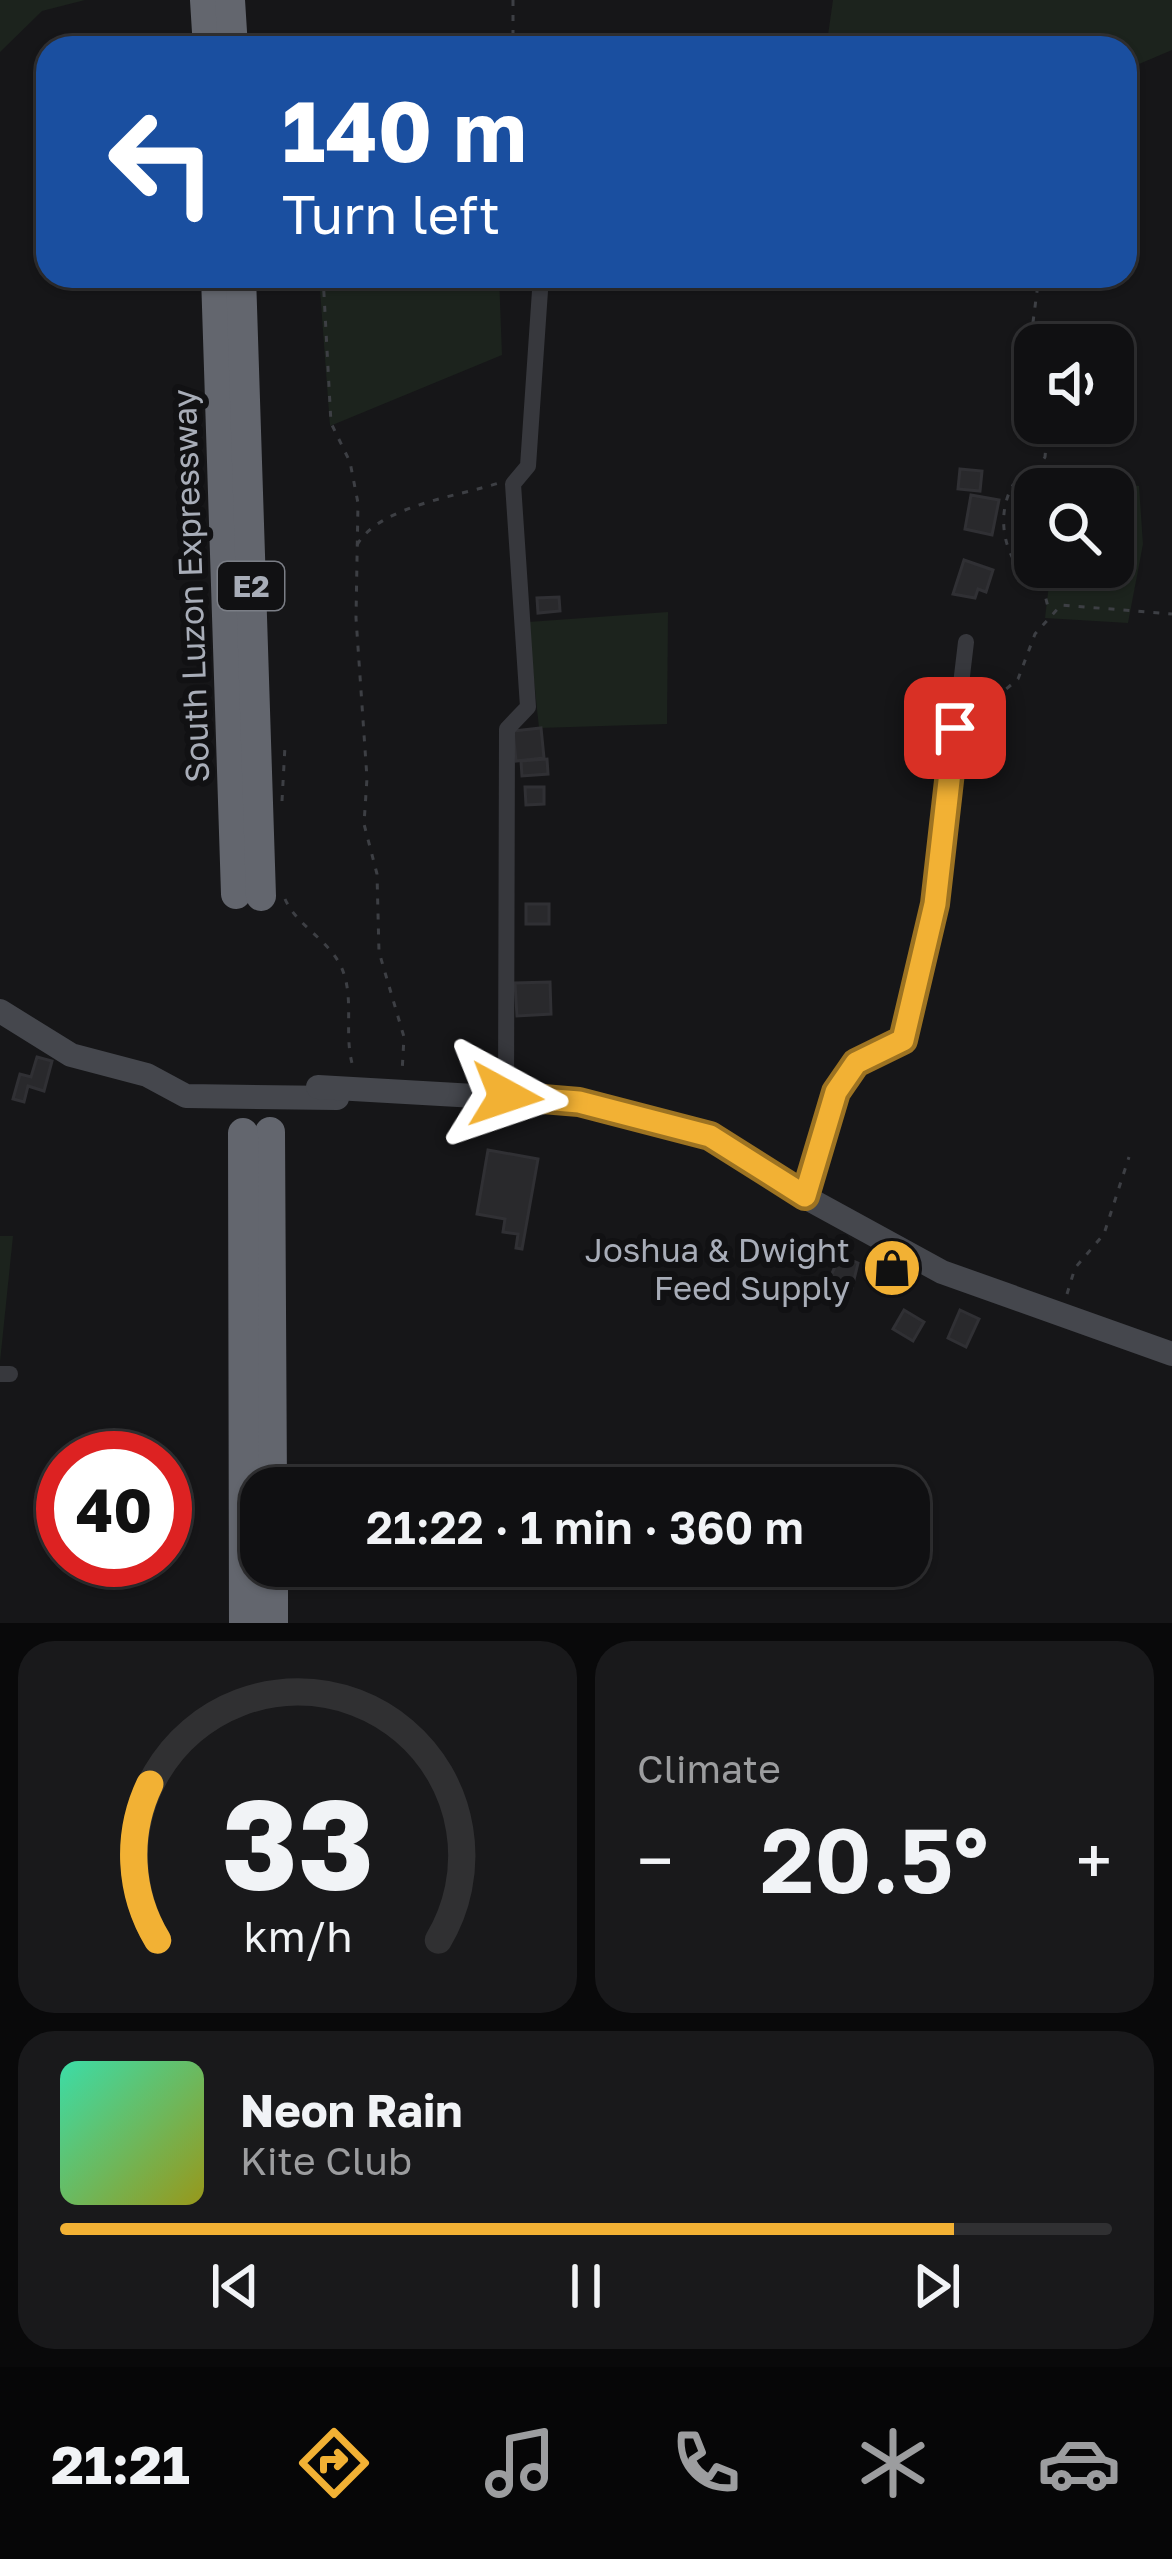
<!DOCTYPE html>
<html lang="en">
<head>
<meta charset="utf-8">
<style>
	body { margin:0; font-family:"Golos Text",sans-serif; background:#19191b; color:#f1f3f6; height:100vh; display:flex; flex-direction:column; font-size:45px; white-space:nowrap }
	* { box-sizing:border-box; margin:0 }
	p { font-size:39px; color:#9c9d9f }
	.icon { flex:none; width:66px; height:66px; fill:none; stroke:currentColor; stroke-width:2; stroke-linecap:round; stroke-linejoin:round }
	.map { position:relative; height:1623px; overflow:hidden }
	.details { display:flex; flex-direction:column; gap:18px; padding:18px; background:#09090a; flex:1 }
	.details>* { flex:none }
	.guide { position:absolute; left:36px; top:36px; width:1101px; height:252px; border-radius:36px; box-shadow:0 3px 9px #0004,0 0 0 3px #303032; background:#1a4fa0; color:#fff; overflow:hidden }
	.tools { position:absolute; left:1014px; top:324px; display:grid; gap:24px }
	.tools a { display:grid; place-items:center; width:120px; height:120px; border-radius:24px; background:#101012; box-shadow:0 3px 9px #0004,0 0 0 3px #303032; font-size:60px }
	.speed { position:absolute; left:36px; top:1431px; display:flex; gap:24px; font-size:60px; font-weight:700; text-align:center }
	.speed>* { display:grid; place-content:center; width:156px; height:156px; border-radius:50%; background:#101012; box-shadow:0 3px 9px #0004,0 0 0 3px #303032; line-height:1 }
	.speed .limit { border:18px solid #d22; background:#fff; color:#111 }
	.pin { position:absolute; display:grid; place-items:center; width:102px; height:102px; color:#fff; margin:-51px; border-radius:24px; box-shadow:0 6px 18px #0006 }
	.me { position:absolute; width:132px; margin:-66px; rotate:95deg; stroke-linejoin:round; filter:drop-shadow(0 0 9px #0008) }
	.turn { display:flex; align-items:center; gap:42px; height:252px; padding:0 48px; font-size:54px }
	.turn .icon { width:156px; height:156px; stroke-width:2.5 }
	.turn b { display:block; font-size:84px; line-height:102px }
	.big { font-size:90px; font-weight:600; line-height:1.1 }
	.details .widget { flex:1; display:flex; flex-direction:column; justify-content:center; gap:18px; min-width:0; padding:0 42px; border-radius:36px; background:#19191b }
	.details .dial { align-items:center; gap:0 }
	.dial svg { height:312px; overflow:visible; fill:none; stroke:#303032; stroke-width:7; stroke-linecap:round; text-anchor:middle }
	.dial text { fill:#f1f3f6; stroke:none }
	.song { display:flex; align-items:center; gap:36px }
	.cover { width:144px; height:144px; border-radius:18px; background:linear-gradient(135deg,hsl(160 70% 55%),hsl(60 70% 35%)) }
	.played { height:12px; border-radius:6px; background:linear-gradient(90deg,#f2b134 85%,#303032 85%) }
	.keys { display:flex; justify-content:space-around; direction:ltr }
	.heat { display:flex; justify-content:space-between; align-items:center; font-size:66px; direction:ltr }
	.details .tiles { flex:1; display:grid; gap:18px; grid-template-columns:1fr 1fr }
	.widget:last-child { grid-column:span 2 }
	.trip { position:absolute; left:240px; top:1467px; width:690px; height:120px; border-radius:36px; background:#101012; box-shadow:0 3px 9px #0004,0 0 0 3px #303032; font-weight:600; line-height:120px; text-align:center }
	.menu { display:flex; height:192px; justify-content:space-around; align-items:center; background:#060607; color:#9c9d9f }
	.menu .icon { width:84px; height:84px }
	.menu .active { color:#f2b134 }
	.menu b { font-size:54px; color:#f1f3f6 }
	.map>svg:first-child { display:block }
	.green { fill:#1c231d }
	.building { fill:#29292c; stroke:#303034; stroke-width:3 }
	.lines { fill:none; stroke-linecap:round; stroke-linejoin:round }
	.path { stroke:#3d3f44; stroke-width:3; stroke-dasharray:6 9; stroke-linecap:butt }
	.street { stroke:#37383d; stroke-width:16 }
	.secondary { stroke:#45474d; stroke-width:24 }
	.highway { stroke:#63666e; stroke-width:30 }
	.route-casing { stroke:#9d7322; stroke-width:30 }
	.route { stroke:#f2b134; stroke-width:21 }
	.labels { text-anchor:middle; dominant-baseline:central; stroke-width:12; stroke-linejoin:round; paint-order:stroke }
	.shield { fill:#111113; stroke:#7b7e86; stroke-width:3 }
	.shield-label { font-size:30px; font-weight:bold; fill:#a8adb8 }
	.street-label { font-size:33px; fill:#a8adb8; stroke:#111113 }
	.poi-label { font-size:33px; fill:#a8adb8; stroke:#111113; text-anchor:end }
</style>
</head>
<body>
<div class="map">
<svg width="1172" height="1623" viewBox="0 0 1172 1623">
	<rect width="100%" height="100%" fill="#161618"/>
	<g class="green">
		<path d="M0,0h85l-43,11 -42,41z"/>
		<path d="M833,0h339v50l-47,20v-22h-198l-99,-13z"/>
		<path d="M319,276h180l3,79 -172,71z"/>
		<path d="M1062,474l77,12 4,58 -15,79 -83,-5 6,-51h62v-78h-53z"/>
		<path d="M668,612l-1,112 -128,4 -11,-106z"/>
		<path d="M0,1236h13l-13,126z"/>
	</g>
	<g class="building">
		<path d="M960,469l22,2 -2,20 -22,-2z"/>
		<path d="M971,495l28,5 -7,35 -27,-6z"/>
		<path d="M964,560l29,10 -7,22 -8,-3 -3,9 -22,-4z"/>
		<path d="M559,597l1,14 -22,2 -1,-15z"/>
		<path d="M541,728l3,30 -28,3 -3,-30z"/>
		<path d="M547,759l1,15 -26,2 -1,-15z"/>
		<path d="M525,787h19v17l-18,1z"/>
		<rect x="526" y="904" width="23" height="20"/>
		<path d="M550,982l1,32 -34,2 -2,-33z"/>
		<path d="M37,1057l15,4 -8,30 -16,-5 -4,16 -11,-3 7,-25 11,3z"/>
		<path d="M488,1150l50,9 -16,90 -6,-1 2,-14 -15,-2 2,-13 -28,-5z"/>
		<path d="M840,1255l18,8 -6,25 -22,-10z"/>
		<path d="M884,1256l22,13 -6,12 -23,-13z"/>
		<path d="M804,1278l17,5 -4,17 -17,-4z"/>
		<path d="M904,1310l20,12 -11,19 -20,-12z"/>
		<path d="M960,1310l19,9 -13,28 -18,-9z"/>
	</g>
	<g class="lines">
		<g class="path">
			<path d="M513,0v48"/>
			<path d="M323,276l8,147 19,39 8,41 -2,115 11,160 -3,46 13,50 2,78 25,85 -2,36"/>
			<path d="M1035,407l-15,-29 9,-25 10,-77"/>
			<path d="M1048,423l-3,34 -15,23 -17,5c-20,34 -7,86 30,102l6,24"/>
			<path d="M357,545c22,-39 102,-49 142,-62"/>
			<path d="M972,718l46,-39 17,-45 26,-29 111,9"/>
			<path d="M282,801l3,-55"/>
			<path d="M285,899c12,28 49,43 59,75 10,31 -1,64 10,96"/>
			<path d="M1067,1294l8,-26 29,-34 25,-77"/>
		</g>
		<g class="street">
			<path d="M506,1096l1,-367 21,-22 -15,-223 15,-18 13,-190"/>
			<path d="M805,1197l31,-105 20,-29 47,-23 32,-136 31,-262"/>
			<path d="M0,1374h10"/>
		</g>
		<g class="secondary">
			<path d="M0,1011l71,44 76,20 39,21 151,2"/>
			<path d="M318,1087l261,15 131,34 95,61 137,75 230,82"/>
		</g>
		<g class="highway">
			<path d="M205,0l3,48"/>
			<path d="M230,0l3,48"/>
			<path d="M216,276l20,618"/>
			<path d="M241,276l20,620"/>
			<path d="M270,1132l2,356"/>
			<path d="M243,1133l1,490"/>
			<path d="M273,1566v57"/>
		</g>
	</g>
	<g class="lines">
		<defs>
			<path id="route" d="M506,1096l73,6 131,34 95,60 31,-104 20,-29 47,-23 32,-136 20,-176"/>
		</defs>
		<use href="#route" class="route-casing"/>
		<use href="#route" class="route"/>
	</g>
	<defs>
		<symbol id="shop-disc" viewBox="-11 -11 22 22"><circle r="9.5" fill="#f2b134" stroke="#111113"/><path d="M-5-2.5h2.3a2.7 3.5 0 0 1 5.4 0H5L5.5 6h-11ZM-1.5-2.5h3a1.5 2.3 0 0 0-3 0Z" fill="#111"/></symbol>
	</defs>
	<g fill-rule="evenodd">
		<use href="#shop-disc" x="859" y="1235" width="66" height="66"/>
	</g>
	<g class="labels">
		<rect class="shield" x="218" y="562" width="66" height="48" rx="9"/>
		<g class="shield-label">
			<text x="251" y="586">E2</text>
		</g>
		<g class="street-label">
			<text transform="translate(190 586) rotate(-92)">South Luzon Expressway</text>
		</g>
		<g class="poi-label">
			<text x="850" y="1249">Joshua &amp; Dwight<tspan x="850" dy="38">Feed Supply</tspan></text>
		</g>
	</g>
</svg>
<div class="tools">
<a><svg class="icon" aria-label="sound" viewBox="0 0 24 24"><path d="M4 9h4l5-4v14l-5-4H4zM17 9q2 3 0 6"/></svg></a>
<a><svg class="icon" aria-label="search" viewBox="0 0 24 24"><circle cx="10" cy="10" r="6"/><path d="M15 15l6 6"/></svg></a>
</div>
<div class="speed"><div class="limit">40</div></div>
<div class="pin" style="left:955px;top:728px;background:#d93025"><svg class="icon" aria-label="arrive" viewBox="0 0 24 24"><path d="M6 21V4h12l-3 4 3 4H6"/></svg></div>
<svg class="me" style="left:506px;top:1096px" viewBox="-20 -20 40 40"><path d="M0-17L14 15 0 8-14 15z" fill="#f2b134" stroke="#fff" stroke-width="4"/></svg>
<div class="trip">21:22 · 1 min · 360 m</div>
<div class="guide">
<div class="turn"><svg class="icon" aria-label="left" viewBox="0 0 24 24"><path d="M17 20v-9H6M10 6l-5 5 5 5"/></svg><div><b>140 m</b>Turn left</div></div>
</div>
</div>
<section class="details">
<div class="tiles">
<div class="widget dial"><svg viewBox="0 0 100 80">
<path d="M14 69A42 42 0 1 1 86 69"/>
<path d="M14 69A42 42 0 0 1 12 29" stroke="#f2b134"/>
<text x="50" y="56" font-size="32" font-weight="700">33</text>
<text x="50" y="72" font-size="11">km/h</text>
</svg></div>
<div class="widget"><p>Climate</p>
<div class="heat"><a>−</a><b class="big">20.5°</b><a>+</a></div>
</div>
<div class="widget">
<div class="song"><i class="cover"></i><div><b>Neon Rain</b><p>Kite Club</p></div></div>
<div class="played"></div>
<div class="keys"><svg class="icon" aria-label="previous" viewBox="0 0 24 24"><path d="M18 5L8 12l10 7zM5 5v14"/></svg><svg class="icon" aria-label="pause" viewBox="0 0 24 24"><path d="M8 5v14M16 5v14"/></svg><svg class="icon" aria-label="next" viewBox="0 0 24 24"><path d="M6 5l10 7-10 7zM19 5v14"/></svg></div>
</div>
</div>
</section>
<nav class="menu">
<b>21:21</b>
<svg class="icon active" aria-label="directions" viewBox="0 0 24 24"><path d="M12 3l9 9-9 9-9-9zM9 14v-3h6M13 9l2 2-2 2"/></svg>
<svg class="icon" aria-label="music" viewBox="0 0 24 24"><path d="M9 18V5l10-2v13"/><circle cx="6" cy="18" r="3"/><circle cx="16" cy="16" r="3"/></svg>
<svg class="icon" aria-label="phone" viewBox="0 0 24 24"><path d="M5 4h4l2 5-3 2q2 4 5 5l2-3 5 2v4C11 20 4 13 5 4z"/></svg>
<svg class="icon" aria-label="climate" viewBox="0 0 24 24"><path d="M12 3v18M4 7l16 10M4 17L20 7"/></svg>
<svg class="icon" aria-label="car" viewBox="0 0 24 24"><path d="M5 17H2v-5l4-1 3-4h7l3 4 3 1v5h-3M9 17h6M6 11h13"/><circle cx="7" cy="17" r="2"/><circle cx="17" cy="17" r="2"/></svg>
</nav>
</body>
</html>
